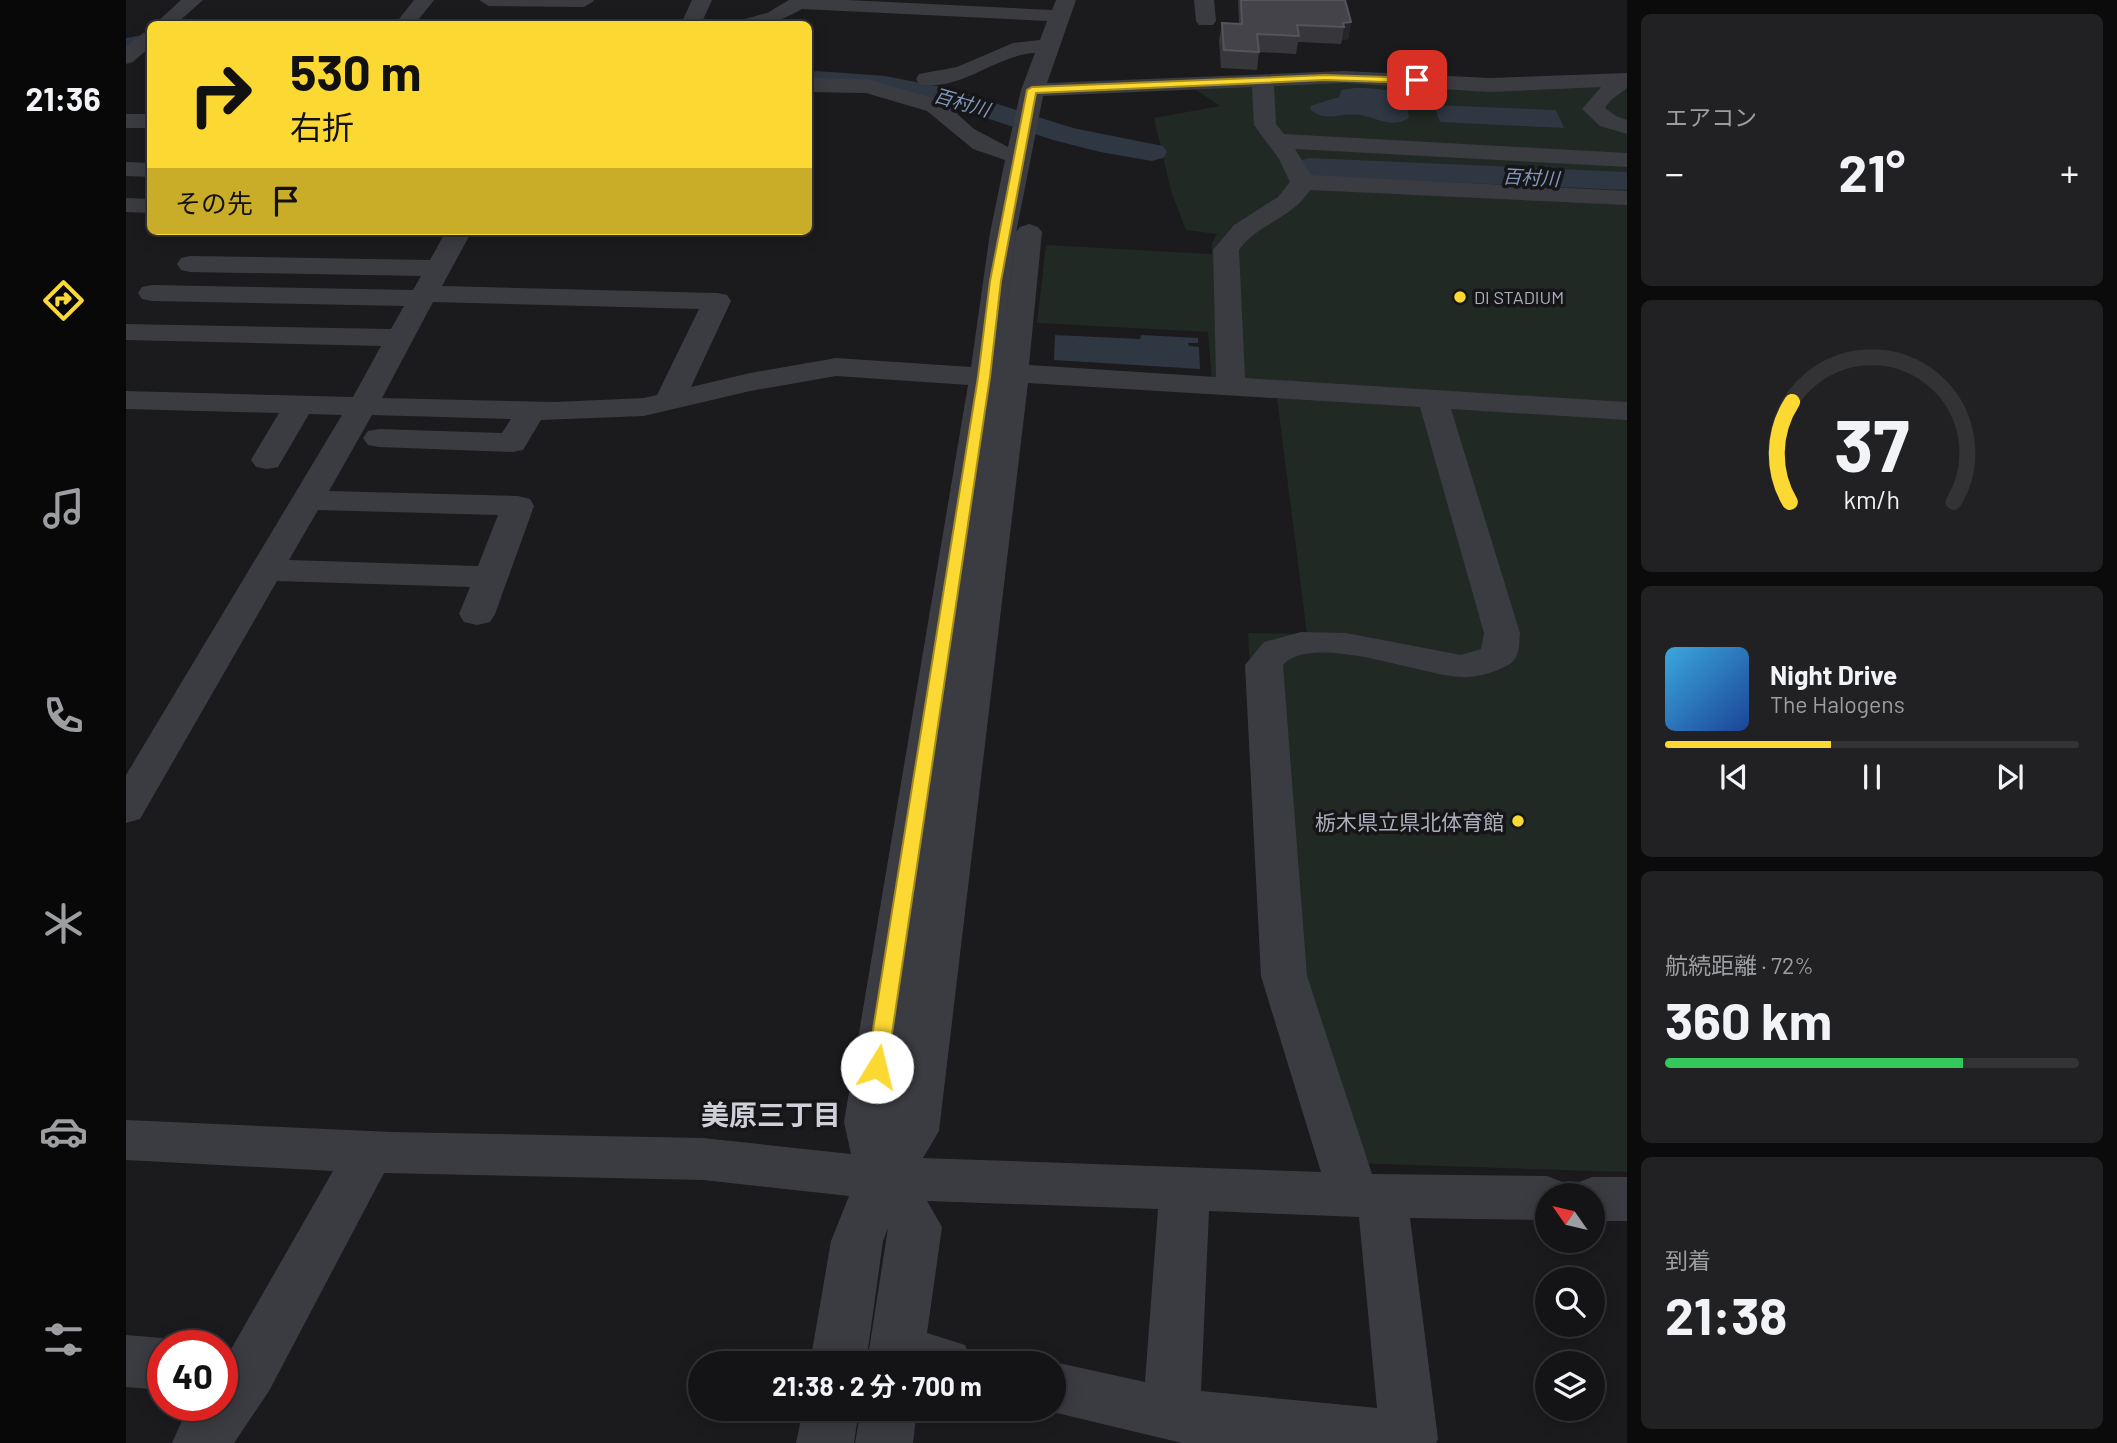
<!DOCTYPE html>
<html lang="ja">
<head>
<meta charset="utf-8">
<style>
	body { margin:0; font-family:Barlow,"Noto Sans JP",sans-serif; background:#212123; color:#f1f3f6; height:100vh; display:flex; flex-direction:column; font-size:26px; white-space:nowrap }
	* { box-sizing:border-box; margin:0 }
	p { font-size:23px; color:#9d9ea1 }
	.icon { flex:none; width:38px; height:38px; fill:none; stroke:currentColor; stroke-width:2; stroke-linecap:round; stroke-linejoin:round }
	.map { position:relative; flex:1; overflow:hidden }
	.side { display:flex; flex-direction:column; gap:14px; padding:14px; background:#0b0b0c; width:490px }
	.side>* { flex:none }
	.banner { position:absolute; left:21px; top:21px; width:665px; height:214px; border-radius:10px; box-shadow:0 4px 18px #0003,0 0 0 2px #333335; background:#fcd833; color:#111; overflow:hidden }
	.needle { width:46px; rotate:304deg }
	.controls { position:absolute; left:1409px; top:1183px; display:grid; gap:14px }
	.controls a { display:grid; place-items:center; width:70px; height:70px; border-radius:50%; background:#141416; box-shadow:0 4px 18px #0003,0 0 0 2px #333335; font-size:35px }
	.speed { position:absolute; left:21px; top:1330px; display:flex; gap:14px; font-size:35px; font-weight:700; text-align:center }
	.speed>* { display:grid; place-content:center; width:91px; height:91px; border-radius:50%; background:#141416; box-shadow:0 4px 18px #0003,0 0 0 2px #333335; line-height:1 }
	.speed .limit { border:10px solid #d22; background:#fff; color:#111 }
	.pin { position:absolute; display:grid; place-items:center; width:60px; height:60px; color:#fff; margin:-30px; border-radius:14px; box-shadow:0 4px 10px #0006 }
	.me { position:absolute; width:77px; margin:-38px; rotate:9deg; stroke-linejoin:round; filter:drop-shadow(0 0 5px #0008) }
	.turn { display:flex; align-items:center; gap:24px; height:147px; padding:0 28px; font-size:32px }
	.turn .icon { width:91px; height:91px; stroke-width:2.5 }
	.turn b { display:block; font-size:49px; line-height:60px }
	.then { display:flex; align-items:center; height:66px; padding:0 28px; background:#0003; gap:14px; font-size:26px }
	.big { font-size:52px; font-weight:700; line-height:1.1 }
	.side .tile { flex:1; display:flex; flex-direction:column; justify-content:center; gap:10px; min-width:0; padding:0 24px; border-radius:10px; background:#212123 }
	.side .dial { align-items:center; gap:0 }
	.dial svg { height:182px; overflow:visible; fill:none; stroke:#333335; stroke-width:7; stroke-linecap:round; text-anchor:middle }
	.dial text { fill:#f1f3f6; stroke:none }
	.song { display:flex; align-items:center; gap:21px }
	.cover { width:84px; height:84px; border-radius:10px; background:linear-gradient(135deg,hsl(200 70% 55%),hsl(220 70% 35%)) }
	.played { height:7px; border-radius:4px; background:linear-gradient(90deg,#fcd833 40%,#333335 40%) }
	.keys { display:flex; justify-content:space-around; direction:ltr }
	.heat { display:flex; justify-content:space-between; align-items:center; font-size:38px; direction:ltr }
	.charge { height:10px; border-radius:5px; background:linear-gradient(90deg,#34c759 72%,#333335 0) }
	.trip { position:absolute; left:562px; top:1351px; width:378px; height:70px; border-radius:35px; background:#141416; box-shadow:0 4px 18px #0003,0 0 0 2px #333335; font-weight:700; line-height:70px; text-align:center }
	main { display:flex; flex:1; min-height:0 }
	.tabs { display:flex; flex-direction:column; width:126px; justify-content:space-around; align-items:center; background:#080809; color:#9d9ea1 }
	.tabs .icon { width:49px; height:49px }
	.tabs .active { color:#fcd833 }
	.tabs b { font-size:32px; color:#f1f3f6 }
	.map>svg:first-child { display:block }
	.green { fill:#202923 }
	.water { fill:#2f3743 }
	.lines { fill:none; stroke-linecap:round; stroke-linejoin:round }
	.river { fill:#2f3743; fill-rule:evenodd }
	.minor { fill:#3b3b42; fill-rule:evenodd }
	.wall { fill:#37363b }
	.shaded-wall { fill:#262529 }
	.building { fill:#444349; stroke:#54545b; stroke-width:2 }
	.route { fill:#fcd833; stroke:#a48c21; stroke-width:2 }
	.poi-dot { fill:#fcd833; stroke:#161518; stroke-width:2.5 }
	.labels { text-anchor:middle; dominant-baseline:central; stroke-width:7; stroke-linejoin:round; paint-order:stroke }
	.far-poi-label { font-size:18px; fill:#adafbd; stroke:#161518; text-anchor:start }
	.far-water-label { font-size:19px; font-style:italic; fill:#8297b9; stroke:#161518 }
	.poi-label { font-size:21px; fill:#adafbd; stroke:#161518; text-anchor:end }
	.near-neighbourhood-label { font-size:28px; font-weight:bold; fill:#cecfd9; stroke:#161518 }
</style>
</head>
<body>
<main>
<nav class="tabs">
<b>21:36</b>
<svg class="icon active" aria-label="directions" viewBox="0 0 24 24"><path d="M12 3l9 9-9 9-9-9zM9 14v-3h6M13 9l2 2-2 2"/></svg>
<svg class="icon" aria-label="music" viewBox="0 0 24 24"><path d="M9 18V5l10-2v13"/><circle cx="6" cy="18" r="3"/><circle cx="16" cy="16" r="3"/></svg>
<svg class="icon" aria-label="phone" viewBox="0 0 24 24"><path d="M5 4h4l2 5-3 2q2 4 5 5l2-3 5 2v4C11 20 4 13 5 4z"/></svg>
<svg class="icon" aria-label="climate" viewBox="0 0 24 24"><path d="M12 3v18M4 7l16 10M4 17L20 7"/></svg>
<svg class="icon" aria-label="car" viewBox="0 0 24 24"><path d="M5 17H2v-5l4-1 3-4h7l3 4 3 1v5h-3M9 17h6M6 11h13"/><circle cx="7" cy="17" r="2"/><circle cx="17" cy="17" r="2"/></svg>
<svg class="icon" aria-label="filters" viewBox="0 0 24 24"><path d="M4 7h16M4 17h16"/><circle cx="9" cy="7" r="2"/><circle cx="15" cy="17" r="2"/></svg>
</nav>
<div class="map">
<svg width="1501" height="1443" viewBox="0 0 1501 1443">
	<rect width="100%" height="100%" fill="#1b1a1d"/>
	<path class="green" d="M1172,81l329,6v1085l-306,-10 -55,-186 -18,-343 59,1 -32,-251 -63,-3 -4,-48 -171,-9 9,-78 166,9v-11l5,-9 -31,-4 -15,-39 -17,-73 66,-12 -28,-19z"/>
	<g class="water">
		<path d="M1229,88c13,0 43,0 50,13 2,4 3,12 4,17 -18,11 -31,0 -49,-3 -18,-3 -34,8 -49,-5l-1,-4 29,-9 3,-7z"/>
		<path d="M1308,105l122,5 8,18 -124,-6z"/>
		<path d="M929,335l85,4 1,-4 57,3v5h-10l1,3 10,1 1,22 -146,-9z"/>
	</g>
	<g class="lines">
		<g class="river">
			<path d="M24,34v16l-24,4v-16z"/>
			<path d="M691,71l68,5 62,12 126,40 90,18 4,6 -4,6 -11,3 -52,-9 -47,-12 -112,-37 -56,-11 -77,-7v-12z"/>
			<path d="M1183,158l318,14v18l-318,-14 -11,-3 -4,-6 4,-6z"/>
		</g>
		<g class="minor">
			<path d="M55,0h22l-27,24h-21z"/>
			<path d="M288,0h20l-19,24h-20z"/>
			<path d="M353,0h114l1,1 -10,6 -95,-1z"/>
			<path d="M566,0h20l-11,24h-20z"/>
			<path d="M663,0h58l205,10 4,-10h20l-29,83 297,-12 146,7 137,-5v15l-17,13 -5,7 11,8 11,4v14l-27,-8 -18,-17 19,-22 -111,5 -146,-9 -70,3 2,38 8,10 343,19v14l-332,-18 16,26 316,16v14l-317,-15c-17,28 -53,34 -71,60l6,128 382,24v18l-176,-11 69,224c-1,7 0,15 -3,21 -2,8 -8,11 -15,14 -12,6 -29,10 -42,9 -40,-2 -148,-45 -177,-12l24,311 65,198 175,2 18,7 5,9 4,-8 18,-7h35v44h-35v-26h-45v25l-137,-2 28,221 -2,4h-254l-142,-34h14v-46h-4l4,-1 91,20 13,-173 -231,-8 15,26 -15,106 38,12 8,18h-106l21,-135 -5,13 -17,122h-56l21,-122 18,-45 -146,-16 -319,-7 -115,218 -35,52h-62l9,-20 13,-18h28v-40l111,-194 -207,-11v-40l266,12 311,6 148,16 -7,-32 124,-737 -132,-9 -86,15 -106,25 -103,4 -18,30 -11,2 -133,-5 -11,-2 -5,-7 5,-7 11,-2 123,4 9,-14 -139,-4 -43,76 189,5 12,3 4,7 -39,108 -5,8 -13,3 -13,-3 -5,-8 11,-27 -193,-6 -137,238 -14,4v-48l216,-360 -33,-1 -31,53 -11,2 -11,-2 -5,-7 28,-47 -153,-4v-18l227,6 28,-51 -255,-6v-16l265,5 13,-23 -252,-5 -10,-2 -4,-6 4,-6 10,-2 261,5 8,-14 -231,-4 -9,-2 -4,-6 4,-6 9,-2 240,4 16,-29h26l-30,55 275,7 10,2 4,6 -40,86 59,-14 86,-15 135,9 19,-134 15,-73 -32,-11 -46,-38 -61,-18 -58,-1v-14l59,1 76,22 31,28 34,18 13,-57 14,-37c-37,1 -76,40 -116,31l-3,-5 3,-5 38,-7 56,-24 27,-3 7,-19 -245,-12c-22,13 -39,17 -64,15l3,-4 26,-7zM1126,87l2,38 25,34 11,23 -12,15 -44,28 -21,25 3,127 -187,-12 13,-133 -4,-5 -9,-3 -9,3 -4,5 -16,134 16,-133 27,-137zM307,302l266,7 -42,86 -13,3 -89,4 -173,-4zM902,383l392,24 64,226 -3,16 -20,6 -115,-22 -45,-1 -37,10 -19,23 16,311 60,196 -398,-14 16,-27zM192,510l180,5 -20,51 -189,-6zM1083,1211l150,6 18,191 -176,-17z"/>
			<path d="M1068,0h20l2,21 -3,4h-14l-3,-4z"/>
			<path d="M24,31v16l-17,15 -7,2v-17l17,-14z"/>
			<rect x="0" y="114" width="24" height="14"/>
			<path d="M0,162l24,1v14l-24,-1z"/>
			<path d="M0,198l24,1v14l-24,-1z"/>
			<path d="M0,1335l37,3 19,8h-19v44l-37,-3z"/>
			<path d="M677,1409h56l-5,34h-58z"/>
			<path d="M735,1409h56l-4,34h-58z"/>
		</g>
	</g>
	<path class="wall" d="M1112,0h107l6,22 -3,17 -6,1 -1,4 -43,-2 -2,12 -37,-2 -2,18 -36,-2 -2,-28 3,-17 17,1z"/>
	<path class="shaded-wall" d="M1225,22l-3,17 -6,1 2,-13 -1,-4z"/>
	<path class="building" d="M1115,0h104l6,22 -8,1 1,4 -47,-2 2,11 -42,-2 2,18 -35,-2 -2,-27 20,1z"/>
	<path class="route" d="M1199,75l92,3 5,2 -5,3 -92,-3 -289,13 -35,188 -11,96 -103,690 -3,6 -7,2 -7,-2 -3,-6 111,-690 12,-96 37,-191 5,-3z"/>
	<g class="poi-dot">
		<circle cx="1334" cy="297" r="7"/>
		<circle cx="1392" cy="821" r="7"/>
	</g>
	<g class="labels">
		<g class="far-poi-label">
			<text x="1348" y="297">DI STADIUM</text>
		</g>
		<g class="far-water-label">
			<text transform="translate(836 102) rotate(16)">百村川</text>
			<text transform="translate(1405 177) rotate(3)">百村川</text>
		</g>
		<g class="poi-label">
			<text x="1378" y="821">栃木県立県北体育館</text>
		</g>
		<g class="near-neighbourhood-label">
			<text x="645" y="1114">美原三丁目</text>
		</g>
	</g>
</svg>
<div class="controls">
<a><svg class="needle" viewBox="-14 -14 28 28"><path d="M0-13l5 13h-10z" fill="#e53935"/><path d="M0 13l5-13h-10z" fill="#9d9ea1"/></svg></a>
<a><svg class="icon" aria-label="search" viewBox="0 0 24 24"><circle cx="10" cy="10" r="6"/><path d="M15 15l6 6"/></svg></a>
<a><svg class="icon" aria-label="layers" viewBox="0 0 24 24"><path d="M12 4l9 5-9 5-9-5zM3 14l9 5 9-5"/></svg></a>
</div>
<div class="speed"><div class="limit">40</div></div>
<div class="pin" style="left:1291px;top:80px;background:#d93025"><svg class="icon" aria-label="arrive" viewBox="0 0 24 24"><path d="M6 21V4h12l-3 4 3 4H6"/></svg></div>
<svg class="me" style="left:751px;top:1067px" viewBox="-20 -20 40 40"><circle r="19" fill="#fff"/><path d="M0-13L10 11 0 6-10 11z" fill="#fcd833"/></svg>
<div class="trip">21:38 · 2 分 · 700 m</div>
<div class="banner">
<div class="turn"><svg class="icon" aria-label="right" viewBox="0 0 24 24"><path d="M7 20v-9h11M14 6l5 5-5 5"/></svg><div><b>530 m</b>右折</div></div>
<div class="then">その先<svg class="icon" aria-label="arrive" viewBox="0 0 24 24"><path d="M6 21V4h12l-3 4 3 4H6"/></svg></div>
</div>
</div>
<section class="side">
<div class="tile"><p>エアコン</p>
<div class="heat"><a>−</a><b class="big">21°</b><a>+</a></div>
</div>
<div class="tile dial"><svg viewBox="0 0 100 80">
<path d="M14 69A42 42 0 1 1 86 69"/>
<path d="M14 69A42 42 0 0 1 15 25" stroke="#fcd833"/>
<text x="50" y="56" font-size="32" font-weight="700">37</text>
<text x="50" y="72" font-size="11">km/h</text>
</svg></div>
<div class="tile">
<div class="song"><i class="cover"></i><div><b>Night Drive</b><p>The Halogens</p></div></div>
<div class="played"></div>
<div class="keys"><svg class="icon" aria-label="previous" viewBox="0 0 24 24"><path d="M18 5L8 12l10 7zM5 5v14"/></svg><svg class="icon" aria-label="pause" viewBox="0 0 24 24"><path d="M8 5v14M16 5v14"/></svg><svg class="icon" aria-label="next" viewBox="0 0 24 24"><path d="M6 5l10 7-10 7zM19 5v14"/></svg></div>
</div>
<div class="tile"><p>航続距離 · 72%</p><b class="big">360 km</b><div class="charge"></div></div>
<div class="tile"><p>到着</p><b class="big">21:38</b></div>
</section>
</main>
</body>
</html>
